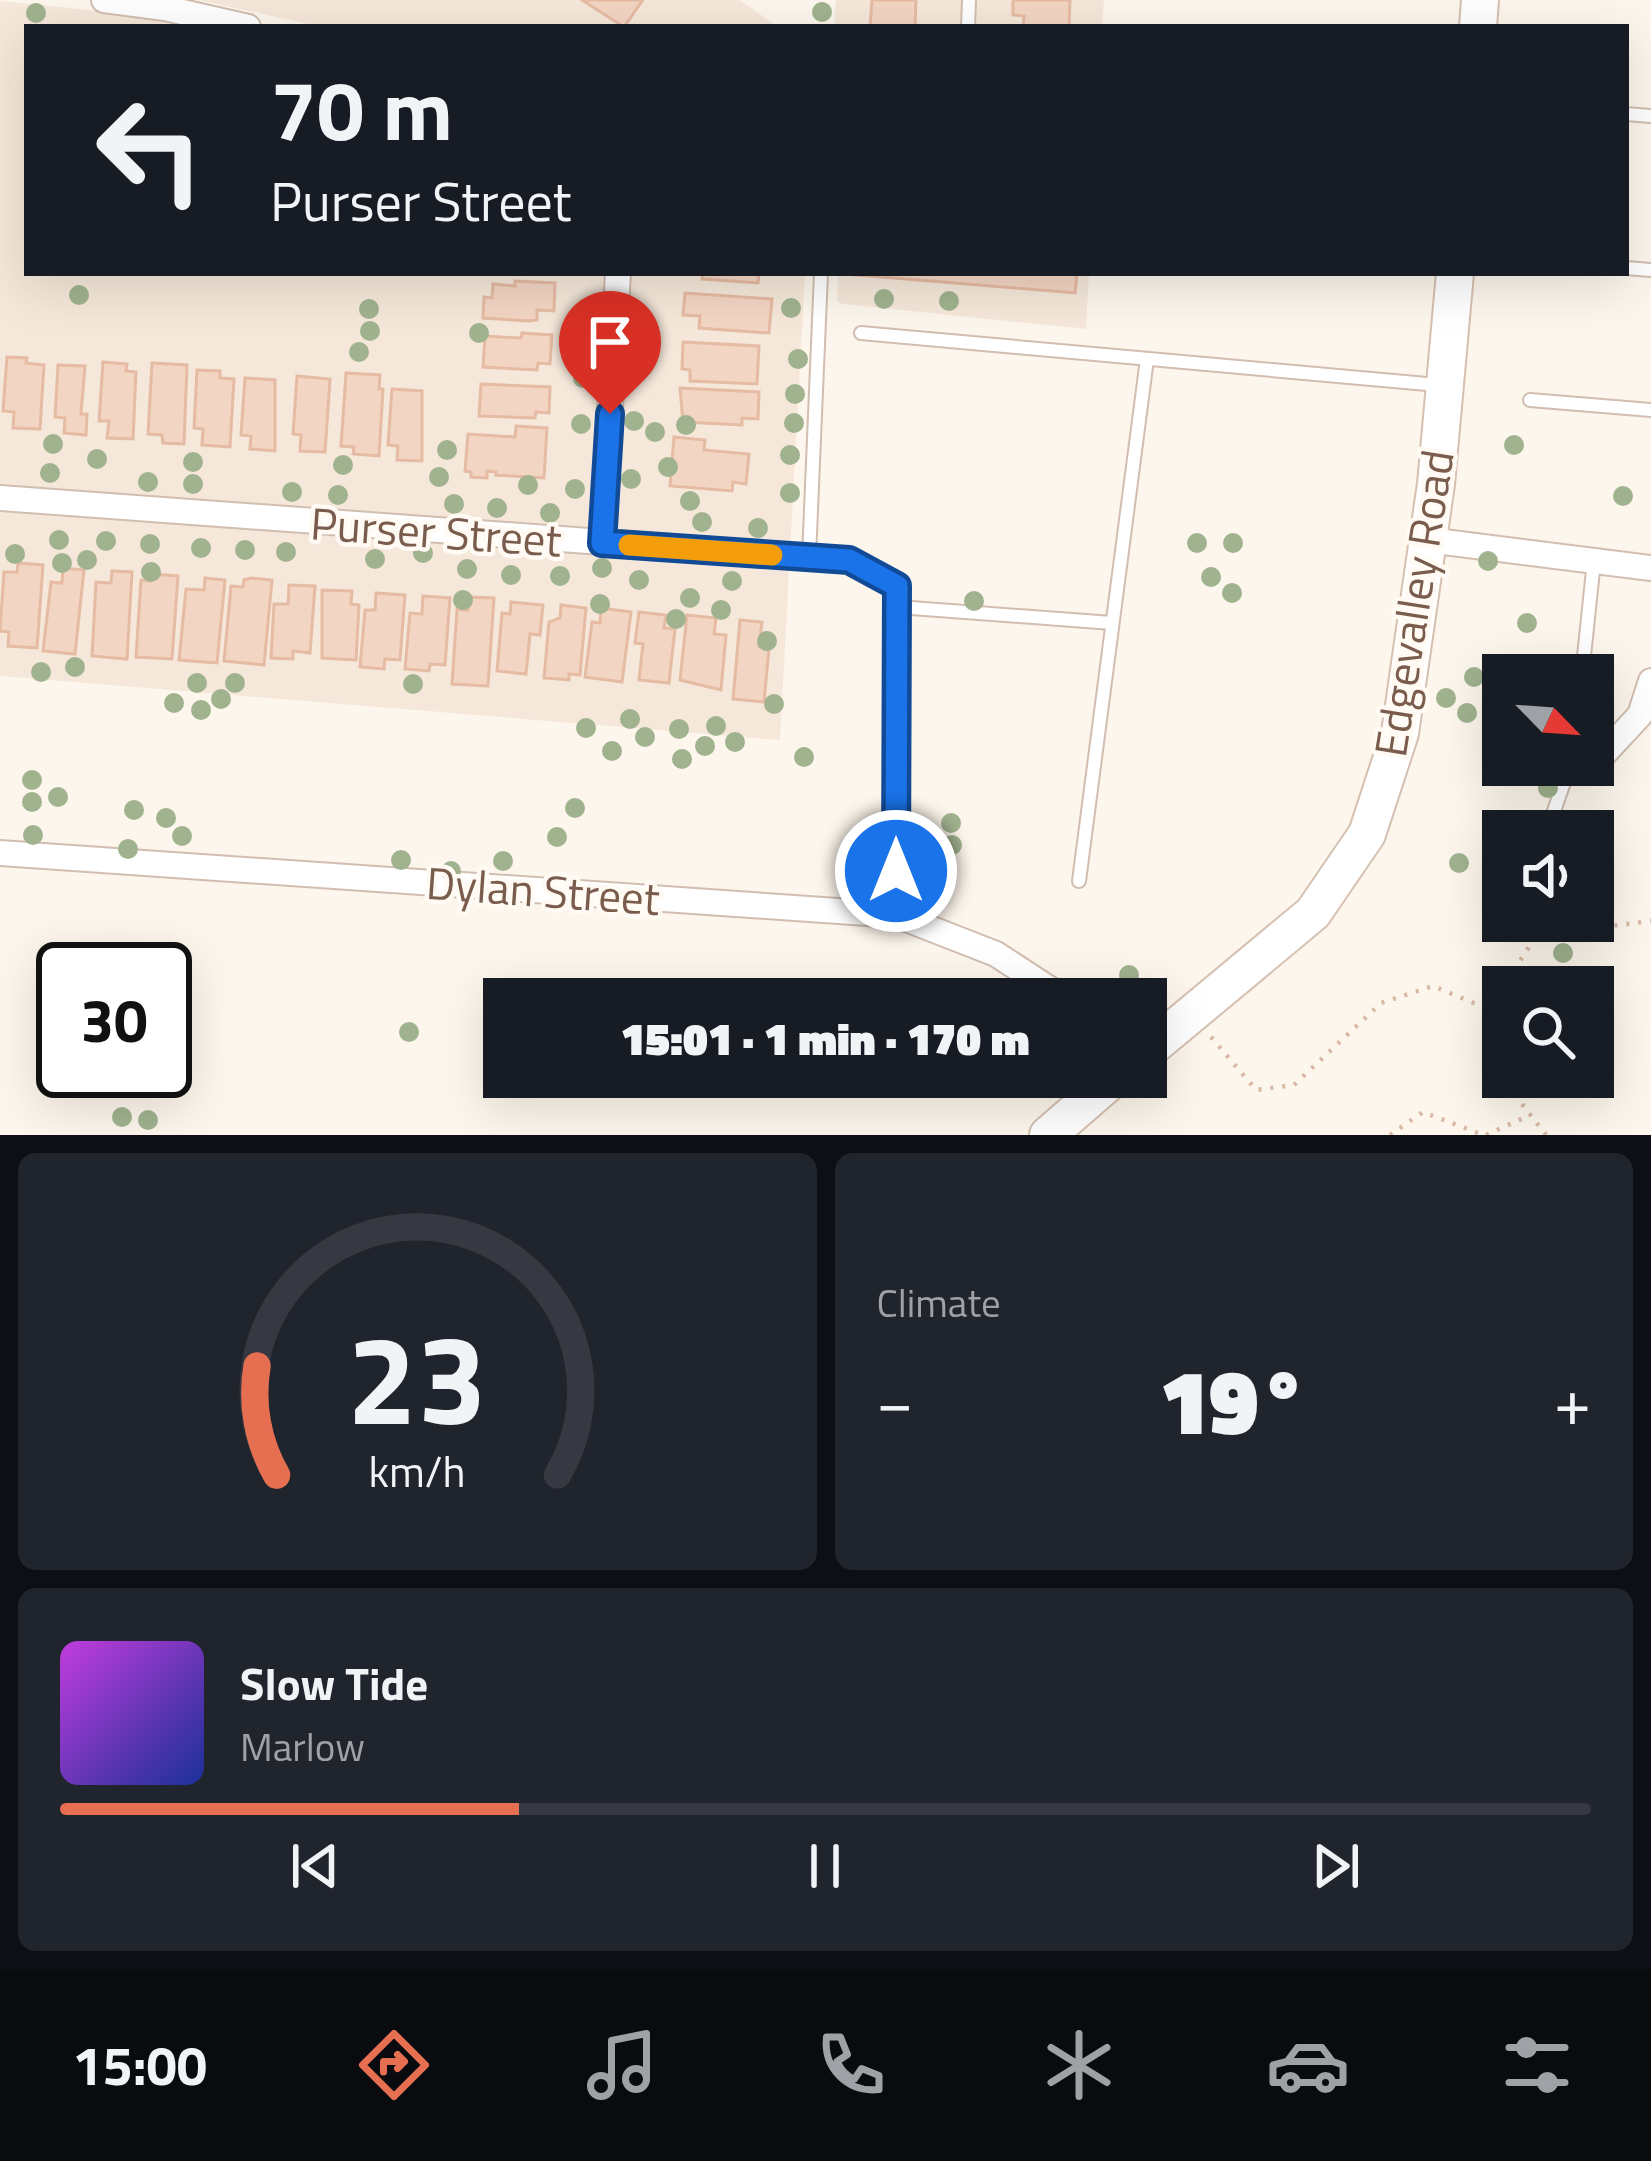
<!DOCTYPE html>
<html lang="en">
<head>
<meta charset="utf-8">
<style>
	body { margin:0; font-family:"Titillium Web",sans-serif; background:#20242c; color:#f1f3f6; height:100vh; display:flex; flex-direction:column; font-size:45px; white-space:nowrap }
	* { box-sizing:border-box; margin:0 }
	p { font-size:39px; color:#9ea1a6 }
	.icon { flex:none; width:66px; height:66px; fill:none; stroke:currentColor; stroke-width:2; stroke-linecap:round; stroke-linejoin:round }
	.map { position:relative; height:1135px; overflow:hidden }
	.side { display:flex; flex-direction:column; gap:18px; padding:18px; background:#0d0f14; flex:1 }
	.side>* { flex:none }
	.guide { position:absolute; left:24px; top:24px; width:1605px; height:252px; border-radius:0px; box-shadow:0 12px 48px #0002; background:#171b24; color:#f1f3f6; overflow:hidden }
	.needle { width:78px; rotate:115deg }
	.tools { position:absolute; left:1482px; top:654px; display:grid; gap:24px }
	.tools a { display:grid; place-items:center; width:132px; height:132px; border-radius:0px; background:#171b24; box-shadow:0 12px 48px #0002; font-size:60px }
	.speed { position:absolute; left:36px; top:942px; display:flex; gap:24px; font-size:60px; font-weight:700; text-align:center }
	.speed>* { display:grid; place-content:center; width:156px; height:156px; border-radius:50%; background:#171b24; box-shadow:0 12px 48px #0002; line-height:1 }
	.speed .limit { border:6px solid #111; border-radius:18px; background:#fff; color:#111 }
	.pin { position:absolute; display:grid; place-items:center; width:102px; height:102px; color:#fff; margin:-123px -51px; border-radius:50% 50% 50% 0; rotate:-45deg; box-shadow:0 0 12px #0007 }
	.pin .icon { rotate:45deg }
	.me { position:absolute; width:132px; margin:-66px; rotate:0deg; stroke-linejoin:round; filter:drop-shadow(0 0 9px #0008) }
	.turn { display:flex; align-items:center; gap:42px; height:252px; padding:0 48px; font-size:54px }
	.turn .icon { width:156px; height:156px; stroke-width:2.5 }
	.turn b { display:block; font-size:84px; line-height:102px }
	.big { font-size:90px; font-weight:800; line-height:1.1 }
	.side .widget { flex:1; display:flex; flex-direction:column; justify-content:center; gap:18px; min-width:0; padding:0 42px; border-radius:18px; background:#20242c }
	.side .dial { align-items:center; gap:0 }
	.dial svg { height:312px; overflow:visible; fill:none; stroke:#363941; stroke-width:7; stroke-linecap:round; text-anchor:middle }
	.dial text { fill:#f1f3f6; stroke:none }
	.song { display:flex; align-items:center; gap:36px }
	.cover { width:144px; height:144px; border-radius:18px; background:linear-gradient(135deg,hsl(290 70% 55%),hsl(230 70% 35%)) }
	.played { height:12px; border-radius:6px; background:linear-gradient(90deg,#e76f51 30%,#363941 30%) }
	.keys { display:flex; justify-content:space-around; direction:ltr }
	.heat { display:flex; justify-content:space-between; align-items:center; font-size:66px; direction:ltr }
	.side .tiles { flex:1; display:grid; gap:18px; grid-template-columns:1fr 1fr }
	.widget:last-child { grid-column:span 2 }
	.trip { position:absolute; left:483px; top:978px; width:684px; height:120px; border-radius:0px; background:#171b24; box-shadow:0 12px 48px #0002; font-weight:800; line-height:120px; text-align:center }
	.tabs { display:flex; height:192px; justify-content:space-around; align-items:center; background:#090b0e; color:#9ea1a6 }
	.tabs .icon { width:84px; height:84px }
	.tabs .active { color:#e76f51 }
	.tabs b { font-size:54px; color:#f1f3f6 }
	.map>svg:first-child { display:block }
	.residential { fill:#f5e8da }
	.building { fill:#f3d5c3; stroke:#e6bba3; stroke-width:3 }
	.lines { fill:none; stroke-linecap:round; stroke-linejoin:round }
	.lane-casing { stroke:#d1beb0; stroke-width:16 }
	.street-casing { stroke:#d1beb0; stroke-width:28 }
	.secondary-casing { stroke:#d6c0b0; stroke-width:40 }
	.path { stroke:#d9b8a5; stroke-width:4.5; stroke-dasharray:3 9; stroke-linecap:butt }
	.lane { stroke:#fff; stroke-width:12 }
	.street { stroke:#fff; stroke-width:24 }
	.secondary { stroke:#fff; stroke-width:36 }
	.tree { fill:#a0b28e }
	.route-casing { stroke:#114b97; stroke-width:30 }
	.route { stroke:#1a73e8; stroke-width:21 }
	.slow { stroke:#f59e0b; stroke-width:21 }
	.labels { text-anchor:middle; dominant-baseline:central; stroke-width:9; stroke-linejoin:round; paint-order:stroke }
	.street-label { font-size:45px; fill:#7a5c4d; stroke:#fffaf3 }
</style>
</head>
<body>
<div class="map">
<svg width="1651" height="1135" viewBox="0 0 1651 1135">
	<rect width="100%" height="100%" fill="#fdf6ec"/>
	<g class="residential">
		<path d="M199,0h541l38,27h-456z"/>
		<path d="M836,0h268l-2,27h-268z"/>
		<path d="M0,1l128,13 54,13h-155v246h778l-25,467 -780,-64z"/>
		<path d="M838,273h251l-3,56 -244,-25 -5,-3z"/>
	</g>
	<g class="building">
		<path d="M582,0h58l2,1 -18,26z"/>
		<path d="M872,0h44l-1,27h-45z"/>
		<path d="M1013,0h57l-1,27h-46l1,-11 -11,-1z"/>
		<path d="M703,273h56l-1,10 -56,-4z"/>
		<path d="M1077,273l-2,20 -229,-19v-1z"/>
		<path d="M515,281l40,2 -1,28 -17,-1v10l-8,1 -46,-3 1,-21 8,1 1,-14 22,2z"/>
		<path d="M685,293l87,6 -3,34 -70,-5 1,-12 -17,-1z"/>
		<path d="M522,333l30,2 -2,29 -12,-1 -1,7 -54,-3 2,-31 36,2z"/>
		<path d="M683,342l76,4 -2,38 -67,-3v-11l-8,-1z"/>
		<path d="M7,357l20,1 -1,5 18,2 -4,64 -27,-1 1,-16 -11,-1z"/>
		<path d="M103,362l24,2 -1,7 10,1 -3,67 -26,-1 2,-17h-10z"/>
		<path d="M152,363l35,2 -3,79 -21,-1 -1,-8 -14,-1z"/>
		<path d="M58,365l27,1 -4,48h6l-1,21 -22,-2 1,-15 -10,-1z"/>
		<path d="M197,370l23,1v7l14,1 -4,68 -28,-2 1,-16 -9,-1z"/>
		<path d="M346,373l34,2 -1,14h4l-4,67 -26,-2 1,-7 -13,-1z"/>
		<path d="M297,376l33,3 -5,73 -25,-1 1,-16 -8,-1z"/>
		<path d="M245,378l30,2v71l-25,-2 1,-13 -10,-1z"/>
		<path d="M481,384l69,3 -1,26 -13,-1 -1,6 -56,-2z"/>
		<path d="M680,388l79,4 -1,27 -16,-1v7l-59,-3z"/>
		<path d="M392,389l30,2v70l-25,-1 1,-14 -10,-1z"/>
		<path d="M516,426l31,2 -3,50 -48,-3v-3l-9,-1v7l-16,-1v-5l-6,-1 3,-37 47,3z"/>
		<path d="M674,437l31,3 -1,10 45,4 -3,30 -13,-2 -1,9 -62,-5z"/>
		<path d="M18,563l25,2 -6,83 -29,-2 1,-14 -9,-1 4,-59h13z"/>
		<path d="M63,568l21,2 -9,84 -32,-3 8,-69 11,1z"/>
		<path d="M112,571l20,1 -5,87 -35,-3 4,-74 15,1z"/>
		<path d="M151,574l27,2 -6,83 -36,-2 5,-77 9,1z"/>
		<path d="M205,578l20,2 -8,83 -38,-3 7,-71 18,1z"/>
		<path d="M251,578l21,2 -8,85 -40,-4 7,-75 12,1 1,-7z"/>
		<path d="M289,585l26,1 -5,67 -17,-2v8l-22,-1 3,-54h14z"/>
		<path d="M322,590l30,1 -1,13 8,1 -3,55 -34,-2z"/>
		<path d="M376,593l29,2 -5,65 -15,-1 -1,10 -24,-2 5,-57h10z"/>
		<path d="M423,596l27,2 -5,67 -15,-1 -1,7 -24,-2 5,-56 12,1z"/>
		<path d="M469,597l25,1 -6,88 -36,-2 5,-75 11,1z"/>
		<path d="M511,602l32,3 -3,30 -10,-1 -4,40 -29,-3 5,-58 8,1z"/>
		<path d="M561,605l25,3 -6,67 -11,-1v6l-25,-2 5,-56 11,-4z"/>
		<path d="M601,608l30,4 -9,70 -37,-5 7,-55 8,1z"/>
		<path d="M639,612l27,3 -2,13 11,1 -6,54 -30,-3 4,-36 -8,-1z"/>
		<path d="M687,615l29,3 -2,16 12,1 -5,55 -41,-10z"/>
		<path d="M740,620l22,2 -3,25 10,1 -5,54 -31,-3z"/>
	</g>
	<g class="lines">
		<defs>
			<g id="lane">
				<path d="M968,27l1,-27"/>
				<path d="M1626,114l25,2"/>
				<path d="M1626,268l25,2"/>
				<path d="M861,333l577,52"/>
				<path d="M1530,400l121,10"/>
				<path d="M809,557l12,-284"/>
				<path d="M898,607l214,16"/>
				<path d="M1582,675l12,-114"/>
				<path d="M1547,831l23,-66"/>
				<path d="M1079,881l68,-522"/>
			</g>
			<g id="street">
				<path d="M104,0l61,8 83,19"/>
				<path d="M0,498l849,62 48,26 -1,329"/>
				<path d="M1428,540l223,28"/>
				<path d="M602,543l16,-270"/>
				<path d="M1593,757h8l39,-42 11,-34"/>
				<path d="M0,853l896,62 100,39 69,45"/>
			</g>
			<g id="secondary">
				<path d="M1478,27l2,-27"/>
				<path d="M1146,1052l167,-139 54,-79 33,-101 36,-249 19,-211"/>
				<path d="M1048,1135l67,-58"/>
			</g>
		</defs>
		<use href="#lane" class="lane-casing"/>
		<use href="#street" class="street-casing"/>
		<use href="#secondary" class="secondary-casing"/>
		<g class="path">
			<path d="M1211,1037l45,53 38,-5 87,-82 52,-17 55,23"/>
			<path d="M1390,1135l33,-23 60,23"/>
			<path d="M1486,1135l44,-20"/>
			<path d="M1546,1135l-56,-72 -2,-54 49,-74 114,-14"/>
		</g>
		<use href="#lane" class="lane"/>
		<use href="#street" class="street"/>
		<use href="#secondary" class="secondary"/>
	</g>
	<g class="tree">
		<circle cx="822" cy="12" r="10"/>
		<circle cx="36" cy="13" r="10"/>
		<circle cx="79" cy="295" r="10"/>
		<circle cx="884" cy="299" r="10"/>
		<circle cx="949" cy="301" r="10"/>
		<circle cx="791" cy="308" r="10"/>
		<circle cx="369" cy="309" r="10"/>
		<circle cx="640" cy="328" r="10"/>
		<circle cx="370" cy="331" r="10"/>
		<circle cx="479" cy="333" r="10"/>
		<circle cx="582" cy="333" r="10"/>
		<circle cx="359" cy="352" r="10"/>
		<circle cx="798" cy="359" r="10"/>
		<circle cx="583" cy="378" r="10"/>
		<circle cx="795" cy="394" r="10"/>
		<circle cx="634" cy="421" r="10"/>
		<circle cx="794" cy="423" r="10"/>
		<circle cx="581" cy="424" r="10"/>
		<circle cx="686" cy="425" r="10"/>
		<circle cx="655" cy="432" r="10"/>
		<circle cx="53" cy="444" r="10"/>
		<circle cx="1514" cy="445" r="10"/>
		<circle cx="447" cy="450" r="10"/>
		<circle cx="790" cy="455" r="10"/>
		<circle cx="97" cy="459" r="10"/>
		<circle cx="193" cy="462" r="10"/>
		<circle cx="343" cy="465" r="10"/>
		<circle cx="668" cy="467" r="10"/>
		<circle cx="50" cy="473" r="10"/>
		<circle cx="439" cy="477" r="10"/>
		<circle cx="631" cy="479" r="10"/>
		<circle cx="148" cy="482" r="10"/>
		<circle cx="193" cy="484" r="10"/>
		<circle cx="528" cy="485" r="10"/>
		<circle cx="575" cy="489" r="10"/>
		<circle cx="292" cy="492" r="10"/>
		<circle cx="790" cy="493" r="10"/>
		<circle cx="338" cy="495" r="10"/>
		<circle cx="1623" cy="496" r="10"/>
		<circle cx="690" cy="501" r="10"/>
		<circle cx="454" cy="504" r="10"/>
		<circle cx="497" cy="508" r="10"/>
		<circle cx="550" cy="513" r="10"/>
		<circle cx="702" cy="522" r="10"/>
		<circle cx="758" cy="528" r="10"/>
		<circle cx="59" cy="540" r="10"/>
		<circle cx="106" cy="541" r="10"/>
		<circle cx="1197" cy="543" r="10"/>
		<circle cx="1233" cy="543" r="10"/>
		<circle cx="150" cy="544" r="10"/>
		<circle cx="201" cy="548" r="10"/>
		<circle cx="245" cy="550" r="10"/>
		<circle cx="286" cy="552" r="10"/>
		<circle cx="423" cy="553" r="10"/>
		<circle cx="15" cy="554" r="10"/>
		<circle cx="375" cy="559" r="10"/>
		<circle cx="87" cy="560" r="10"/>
		<circle cx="1488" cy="561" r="10"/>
		<circle cx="62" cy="563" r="10"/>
		<circle cx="602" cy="568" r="10"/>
		<circle cx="467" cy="569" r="10"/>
		<circle cx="151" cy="572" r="10"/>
		<circle cx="511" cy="575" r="10"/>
		<circle cx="560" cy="576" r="10"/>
		<circle cx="1211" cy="577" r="10"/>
		<circle cx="639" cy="580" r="10"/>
		<circle cx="732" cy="581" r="10"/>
		<circle cx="1232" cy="593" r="10"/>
		<circle cx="690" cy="598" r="10"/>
		<circle cx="463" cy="600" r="10"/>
		<circle cx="974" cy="601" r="10"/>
		<circle cx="600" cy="604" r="10"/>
		<circle cx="721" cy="610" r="10"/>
		<circle cx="676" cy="619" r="10"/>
		<circle cx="1527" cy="623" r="10"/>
		<circle cx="767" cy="641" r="10"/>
		<circle cx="75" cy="667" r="10"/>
		<circle cx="41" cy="672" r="10"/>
		<circle cx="1474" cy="677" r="10"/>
		<circle cx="197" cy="683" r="10"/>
		<circle cx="235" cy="683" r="10"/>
		<circle cx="413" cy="684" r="10"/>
		<circle cx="1446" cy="698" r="10"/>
		<circle cx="221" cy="699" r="10"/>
		<circle cx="174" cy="703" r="10"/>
		<circle cx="774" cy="704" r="10"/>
		<circle cx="201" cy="710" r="10"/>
		<circle cx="1467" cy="713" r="10"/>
		<circle cx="630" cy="719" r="10"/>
		<circle cx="716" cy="726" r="10"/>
		<circle cx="586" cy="728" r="10"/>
		<circle cx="679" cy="729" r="10"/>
		<circle cx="645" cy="737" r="10"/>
		<circle cx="735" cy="742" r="10"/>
		<circle cx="705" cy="746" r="10"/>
		<circle cx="612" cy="751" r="10"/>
		<circle cx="804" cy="757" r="10"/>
		<circle cx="682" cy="759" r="10"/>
		<circle cx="1525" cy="776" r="10"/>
		<circle cx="32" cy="780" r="10"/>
		<circle cx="1548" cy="788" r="10"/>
		<circle cx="58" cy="797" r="10"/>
		<circle cx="32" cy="802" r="10"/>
		<circle cx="575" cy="808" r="10"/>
		<circle cx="134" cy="810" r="10"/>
		<circle cx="166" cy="818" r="10"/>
		<circle cx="951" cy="823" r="10"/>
		<circle cx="33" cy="835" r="10"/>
		<circle cx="182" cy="836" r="10"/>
		<circle cx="557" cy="837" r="10"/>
		<circle cx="952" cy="845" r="10"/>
		<circle cx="128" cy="849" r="10"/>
		<circle cx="401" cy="860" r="10"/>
		<circle cx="503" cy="861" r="10"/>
		<circle cx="1459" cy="863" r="10"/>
		<circle cx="451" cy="871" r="10"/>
		<circle cx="1563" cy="953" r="10"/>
		<circle cx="1129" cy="975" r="10"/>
		<circle cx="409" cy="1032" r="10"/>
		<circle cx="53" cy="1077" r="10"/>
		<circle cx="122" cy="1117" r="10"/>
		<circle cx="148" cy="1120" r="10"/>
	</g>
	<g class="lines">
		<defs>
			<path id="route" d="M610,414l-8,129 247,17 48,26 -1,285"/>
		</defs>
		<use href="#route" class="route-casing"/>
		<use href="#route" class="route"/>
		<path class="slow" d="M629,545l143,10"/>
	</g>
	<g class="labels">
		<g class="street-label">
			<text transform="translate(436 531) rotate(4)">Purser Street</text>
			<text transform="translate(1413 603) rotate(-81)">Edgevalley Road</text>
			<text transform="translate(543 890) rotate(4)">Dylan Street</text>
		</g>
	</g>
</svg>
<div class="tools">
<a><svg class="needle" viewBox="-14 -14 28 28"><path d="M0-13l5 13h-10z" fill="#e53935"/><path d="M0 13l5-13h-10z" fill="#9ea1a6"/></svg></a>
<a><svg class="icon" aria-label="sound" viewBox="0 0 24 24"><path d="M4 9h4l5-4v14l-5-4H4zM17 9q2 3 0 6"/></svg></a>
<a><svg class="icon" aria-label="search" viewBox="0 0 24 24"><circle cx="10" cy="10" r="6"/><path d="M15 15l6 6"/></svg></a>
</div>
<div class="speed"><div class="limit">30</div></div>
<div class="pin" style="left:610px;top:414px;background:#d93025"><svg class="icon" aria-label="arrive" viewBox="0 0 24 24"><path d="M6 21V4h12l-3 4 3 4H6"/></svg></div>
<svg class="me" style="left:896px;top:871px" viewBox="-20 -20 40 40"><circle r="17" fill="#1a73e8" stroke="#fff" stroke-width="3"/><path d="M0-11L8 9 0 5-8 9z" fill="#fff"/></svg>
<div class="trip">15:01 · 1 min · 170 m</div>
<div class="guide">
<div class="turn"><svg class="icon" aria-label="left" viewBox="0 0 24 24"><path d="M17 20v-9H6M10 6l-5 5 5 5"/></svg><div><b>70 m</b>Purser Street</div></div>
</div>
</div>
<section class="side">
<div class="tiles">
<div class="widget dial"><svg viewBox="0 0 100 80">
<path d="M14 69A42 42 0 1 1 86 69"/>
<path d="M14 69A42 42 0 0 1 9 41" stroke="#e76f51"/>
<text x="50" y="56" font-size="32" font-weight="700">23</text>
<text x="50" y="72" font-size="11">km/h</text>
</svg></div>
<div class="widget"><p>Climate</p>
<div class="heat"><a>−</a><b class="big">19°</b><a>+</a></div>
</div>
<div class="widget">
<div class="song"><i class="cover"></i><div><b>Slow Tide</b><p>Marlow</p></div></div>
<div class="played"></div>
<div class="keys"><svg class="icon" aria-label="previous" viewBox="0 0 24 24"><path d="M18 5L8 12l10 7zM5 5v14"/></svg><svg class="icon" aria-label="pause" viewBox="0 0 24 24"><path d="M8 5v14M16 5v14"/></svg><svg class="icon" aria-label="next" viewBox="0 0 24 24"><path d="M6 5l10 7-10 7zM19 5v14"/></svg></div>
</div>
</div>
</section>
<nav class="tabs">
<b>15:00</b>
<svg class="icon active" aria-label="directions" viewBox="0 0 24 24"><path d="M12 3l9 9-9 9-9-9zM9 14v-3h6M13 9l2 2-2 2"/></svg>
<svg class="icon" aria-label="music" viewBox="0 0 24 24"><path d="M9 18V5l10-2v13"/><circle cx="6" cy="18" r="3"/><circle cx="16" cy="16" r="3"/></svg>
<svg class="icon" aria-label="phone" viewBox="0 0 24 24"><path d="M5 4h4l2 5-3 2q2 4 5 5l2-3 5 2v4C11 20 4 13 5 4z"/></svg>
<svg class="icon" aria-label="climate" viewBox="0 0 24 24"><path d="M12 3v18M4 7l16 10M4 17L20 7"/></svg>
<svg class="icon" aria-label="car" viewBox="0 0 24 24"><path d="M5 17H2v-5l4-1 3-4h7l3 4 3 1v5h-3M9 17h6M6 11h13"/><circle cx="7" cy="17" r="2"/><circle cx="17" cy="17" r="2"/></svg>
<svg class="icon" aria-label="filters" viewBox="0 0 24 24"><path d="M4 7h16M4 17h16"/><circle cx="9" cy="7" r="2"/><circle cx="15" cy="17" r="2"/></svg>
</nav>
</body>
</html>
